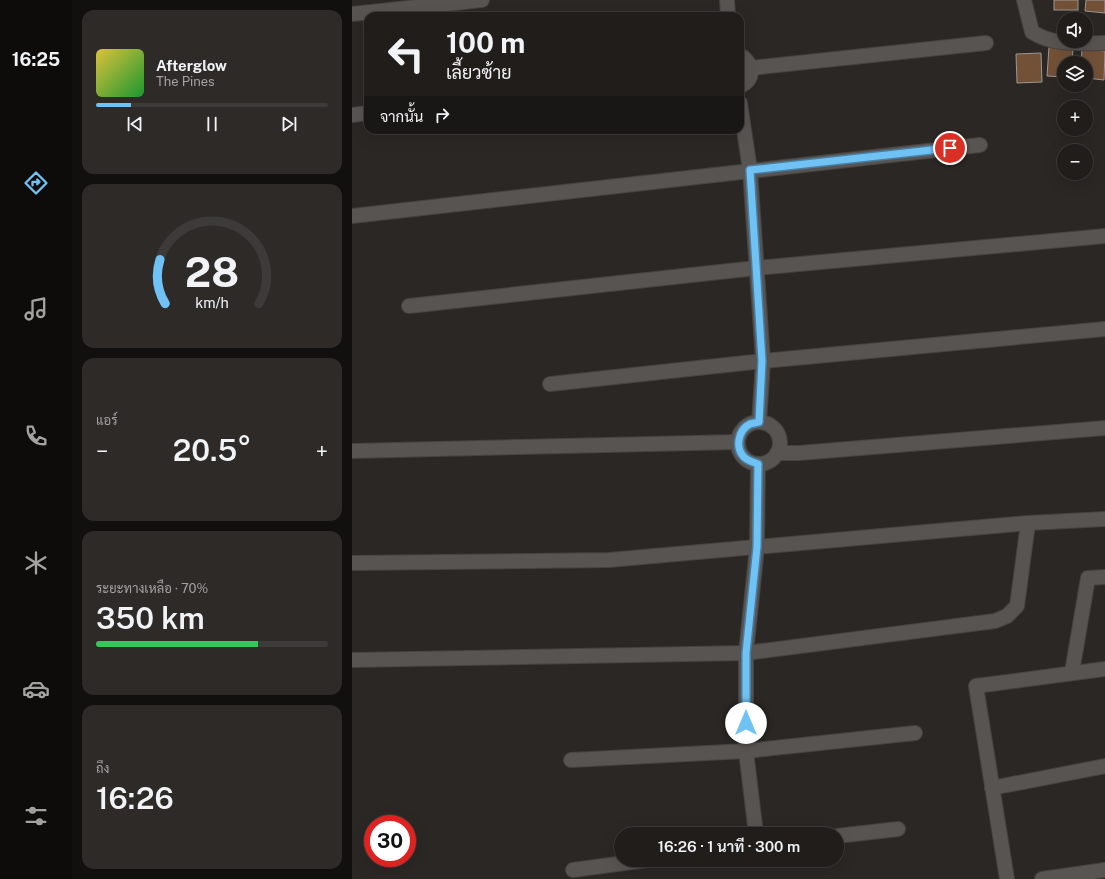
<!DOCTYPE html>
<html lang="th">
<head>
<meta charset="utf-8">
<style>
	body { margin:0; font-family:"Public Sans",Sarabun,sans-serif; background:#2d2a28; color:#f1f3f6; height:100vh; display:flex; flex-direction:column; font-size:15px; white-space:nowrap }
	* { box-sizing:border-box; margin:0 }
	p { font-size:13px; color:#a2a2a3 }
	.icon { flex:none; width:22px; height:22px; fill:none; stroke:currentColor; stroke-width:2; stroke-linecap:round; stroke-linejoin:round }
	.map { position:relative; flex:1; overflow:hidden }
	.side { display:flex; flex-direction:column; gap:10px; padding:10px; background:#12100f; width:280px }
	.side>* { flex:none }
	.hud { position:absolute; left:12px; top:12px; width:380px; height:122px; border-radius:12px; box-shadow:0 4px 16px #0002,0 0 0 1px #3d3b3a; background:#201d1b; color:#f1f3f6; overflow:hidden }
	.tools { position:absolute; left:705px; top:12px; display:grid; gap:8px }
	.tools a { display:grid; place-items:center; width:36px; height:36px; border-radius:50%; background:#201d1b; box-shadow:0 4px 16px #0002,0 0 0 1px #3d3b3a; font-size:20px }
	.speed { position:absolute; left:12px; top:815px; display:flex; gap:8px; font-size:20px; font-weight:700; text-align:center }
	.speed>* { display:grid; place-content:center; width:52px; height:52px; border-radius:50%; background:#201d1b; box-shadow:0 4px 16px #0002,0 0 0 1px #3d3b3a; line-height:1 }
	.speed .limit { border:6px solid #d22; background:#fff; color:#111 }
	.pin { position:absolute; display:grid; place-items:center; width:34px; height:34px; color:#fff; margin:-17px; border:2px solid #fff; border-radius:50%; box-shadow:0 1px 4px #0007 }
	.me { position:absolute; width:44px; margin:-22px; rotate:0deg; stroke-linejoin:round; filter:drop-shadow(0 0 3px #0008) }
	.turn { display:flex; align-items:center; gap:14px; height:84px; padding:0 16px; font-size:18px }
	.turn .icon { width:52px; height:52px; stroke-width:2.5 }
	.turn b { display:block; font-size:28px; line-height:34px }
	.then { display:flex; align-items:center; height:38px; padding:0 16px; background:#0003; gap:8px; font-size:15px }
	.big { font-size:30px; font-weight:600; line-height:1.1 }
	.side .card { flex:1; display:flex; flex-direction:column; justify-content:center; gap:6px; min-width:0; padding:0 14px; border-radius:12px; background:#2d2a28 }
	.side .dial { align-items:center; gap:0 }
	.dial svg { height:104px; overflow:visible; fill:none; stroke:#3d3b3a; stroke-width:7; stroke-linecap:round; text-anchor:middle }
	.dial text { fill:#f1f3f6; stroke:none }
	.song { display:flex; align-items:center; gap:12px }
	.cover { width:48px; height:48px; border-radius:6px; background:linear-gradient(135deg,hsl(50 70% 55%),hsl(130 70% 35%)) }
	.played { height:4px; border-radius:2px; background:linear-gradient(90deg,#70c2f4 15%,#3d3b3a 15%) }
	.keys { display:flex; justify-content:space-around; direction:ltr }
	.heat { display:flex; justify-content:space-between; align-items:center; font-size:22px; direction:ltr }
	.charge { height:6px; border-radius:3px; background:linear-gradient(90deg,#34c759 70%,#3d3b3a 0) }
	.trip { position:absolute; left:262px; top:827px; width:230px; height:40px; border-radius:20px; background:#201d1b; box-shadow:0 4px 16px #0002,0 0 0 1px #3d3b3a; font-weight:600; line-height:40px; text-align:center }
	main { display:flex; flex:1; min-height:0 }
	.menu { display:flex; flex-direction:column; width:72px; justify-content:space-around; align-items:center; background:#0d0c0b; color:#a2a2a3 }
	.menu .icon { width:28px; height:28px }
	.menu .current { color:#70c2f4 }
	.menu b { font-size:18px; color:#f1f3f6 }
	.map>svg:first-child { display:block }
	.building { fill:#735137; stroke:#9b9794 }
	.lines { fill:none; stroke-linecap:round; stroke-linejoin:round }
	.street-casing { stroke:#45423f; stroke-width:16 }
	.street { stroke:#585451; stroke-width:14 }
	.route-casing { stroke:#497e9f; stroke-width:10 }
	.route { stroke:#70c2f4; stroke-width:7 }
</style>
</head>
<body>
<main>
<nav class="menu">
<b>16:25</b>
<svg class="icon current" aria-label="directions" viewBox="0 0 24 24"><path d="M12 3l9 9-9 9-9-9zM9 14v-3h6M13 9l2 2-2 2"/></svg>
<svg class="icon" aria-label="music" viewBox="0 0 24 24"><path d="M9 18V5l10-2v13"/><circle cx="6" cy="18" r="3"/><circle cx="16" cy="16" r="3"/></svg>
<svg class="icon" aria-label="phone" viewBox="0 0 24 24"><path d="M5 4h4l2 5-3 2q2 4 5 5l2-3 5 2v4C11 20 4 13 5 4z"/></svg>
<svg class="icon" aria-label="climate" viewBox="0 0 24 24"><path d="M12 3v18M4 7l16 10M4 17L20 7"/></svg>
<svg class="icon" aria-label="car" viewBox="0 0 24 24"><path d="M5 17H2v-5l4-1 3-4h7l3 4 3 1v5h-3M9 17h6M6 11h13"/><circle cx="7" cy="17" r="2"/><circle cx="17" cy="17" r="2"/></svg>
<svg class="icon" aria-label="filters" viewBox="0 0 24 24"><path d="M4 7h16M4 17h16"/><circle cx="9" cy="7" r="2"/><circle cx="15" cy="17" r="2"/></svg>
</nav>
<section class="side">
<div class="card">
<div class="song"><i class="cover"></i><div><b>Afterglow</b><p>The Pines</p></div></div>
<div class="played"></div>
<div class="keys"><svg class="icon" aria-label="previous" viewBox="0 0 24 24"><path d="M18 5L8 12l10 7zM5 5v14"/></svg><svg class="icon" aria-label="pause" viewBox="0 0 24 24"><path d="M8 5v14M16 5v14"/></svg><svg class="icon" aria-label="next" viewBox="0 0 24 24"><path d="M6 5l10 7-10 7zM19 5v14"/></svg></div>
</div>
<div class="card dial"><svg viewBox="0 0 100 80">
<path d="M14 69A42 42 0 1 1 86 69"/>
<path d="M14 69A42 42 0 0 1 10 35" stroke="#70c2f4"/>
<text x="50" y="56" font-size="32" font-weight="700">28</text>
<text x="50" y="72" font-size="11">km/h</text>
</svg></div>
<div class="card"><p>แอร์</p>
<div class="heat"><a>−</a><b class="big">20.5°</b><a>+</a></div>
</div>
<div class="card"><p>ระยะทางเหลือ · 70%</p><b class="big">350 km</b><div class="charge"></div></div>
<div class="card"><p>ถึง</p><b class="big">16:26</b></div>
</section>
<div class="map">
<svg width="753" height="879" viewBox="0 0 753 879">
	<rect width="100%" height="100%" fill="#2a2724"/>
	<g class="building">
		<rect x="702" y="0" width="24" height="10"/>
		<path d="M734,0h19v13l-20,-2z"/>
		<path d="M697,47l24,2 -1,14h-8v14l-17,-1z"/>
		<path d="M730,49l23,2 -1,29 -18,-2v-15h-5z"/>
		<path d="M689,53l1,29 -25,1 -1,-29z"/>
	</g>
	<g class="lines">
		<defs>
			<g id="street">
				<path d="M375,0l1,16"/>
				<path d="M672,0l8,32c22,14 47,11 73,11"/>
				<path d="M0,14l130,-14"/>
				<path d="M388,55c13,7 16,25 0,31"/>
				<path d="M399,68l235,-25"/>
				<path d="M388,103l10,67 13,191 -4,61"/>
				<path d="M0,115l16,-2"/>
				<path d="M0,216l628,-71"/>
				<path d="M57,306l347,-38 349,-32"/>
				<path d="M198,384l213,-23 342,-32"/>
				<circle cx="407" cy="443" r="21"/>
				<path d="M0,451l386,-9"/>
				<path d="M425,453h22l306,-25"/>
				<path d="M0,563l257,-3 419,-37 77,-4"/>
				<path d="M0,660l394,-7 249,-32 12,-5 10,-10 11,-83"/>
				<path d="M720,672l16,-94 17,-1"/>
				<path d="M219,760l175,-9 169,-18"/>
				<path d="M640,788l113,-22"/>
				<path d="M404,834l-10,-83v-98l11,-106 1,-83"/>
				<path d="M485,836l61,-7"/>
				<path d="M221,870l74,-10"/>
				<path d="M655,879l-31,-193 129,-17"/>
				<path d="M690,879l63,-9"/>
			</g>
		</defs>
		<use href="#street" class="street-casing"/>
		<use href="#street" class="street"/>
	</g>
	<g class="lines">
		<defs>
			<path id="route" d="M394,723v-70l11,-106 1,-83c-5,-2 -10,-3 -14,-7 -9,-9 -6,-27 6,-33 3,-1 6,-1 9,-2l3,-61 -12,-191 200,-22"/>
		</defs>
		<use href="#route" class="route-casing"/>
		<use href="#route" class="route"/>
	</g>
</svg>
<div class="tools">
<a><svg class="icon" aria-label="sound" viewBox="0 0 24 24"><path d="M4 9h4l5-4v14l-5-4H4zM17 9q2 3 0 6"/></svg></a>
<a><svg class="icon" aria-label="layers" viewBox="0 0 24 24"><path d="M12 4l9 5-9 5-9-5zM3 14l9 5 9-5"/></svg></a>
<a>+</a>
<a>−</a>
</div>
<div class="speed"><div class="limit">30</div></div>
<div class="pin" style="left:598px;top:148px;background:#d93025"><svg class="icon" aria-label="arrive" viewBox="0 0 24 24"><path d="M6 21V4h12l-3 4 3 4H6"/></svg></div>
<svg class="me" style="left:394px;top:723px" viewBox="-20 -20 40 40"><circle r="19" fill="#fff"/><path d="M0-13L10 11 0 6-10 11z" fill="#70c2f4"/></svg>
<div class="trip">16:26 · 1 นาที · 300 m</div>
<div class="hud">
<div class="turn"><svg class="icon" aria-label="left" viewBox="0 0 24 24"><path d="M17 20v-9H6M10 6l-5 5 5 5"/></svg><div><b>100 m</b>เลี้ยวซ้าย</div></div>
<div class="then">จากนั้น<svg class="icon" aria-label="right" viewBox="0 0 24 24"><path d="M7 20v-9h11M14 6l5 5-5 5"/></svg></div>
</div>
</div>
</main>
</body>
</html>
